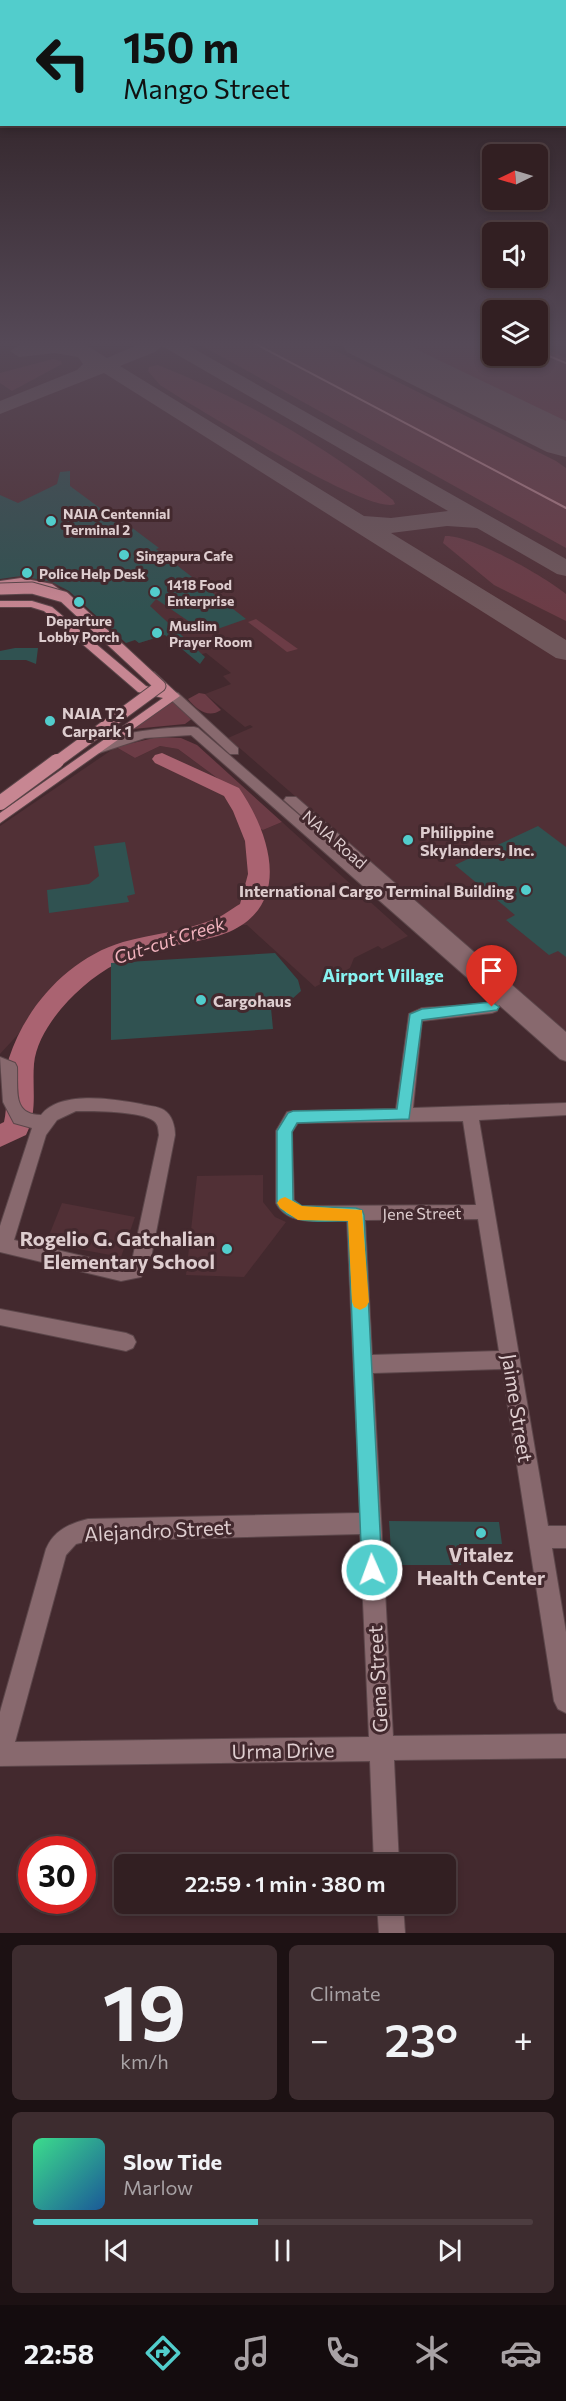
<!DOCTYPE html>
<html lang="en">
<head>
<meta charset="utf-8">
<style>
	body { margin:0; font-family:Commissioner,sans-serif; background:#3d2c2f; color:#f1f3f6; height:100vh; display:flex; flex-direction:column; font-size:22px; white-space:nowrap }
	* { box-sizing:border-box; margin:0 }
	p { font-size:20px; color:#a8a2a5 }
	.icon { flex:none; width:33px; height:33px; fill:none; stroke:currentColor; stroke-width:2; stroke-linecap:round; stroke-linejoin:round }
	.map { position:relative; height:1933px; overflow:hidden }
	.drawer { display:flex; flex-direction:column; gap:12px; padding:12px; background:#1c1113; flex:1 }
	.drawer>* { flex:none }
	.hud { position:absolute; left:0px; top:0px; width:567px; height:126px; box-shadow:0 3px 9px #0003,0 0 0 2px #4d3d40; background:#52cdcc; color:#111; overflow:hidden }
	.needle { width:39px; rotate:265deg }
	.controls { position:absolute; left:482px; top:144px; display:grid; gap:12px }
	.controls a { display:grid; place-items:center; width:66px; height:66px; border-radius:9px; background:#321f22; box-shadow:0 3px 9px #0003,0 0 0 2px #4d3d40; font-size:30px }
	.speed { position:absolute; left:18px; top:1836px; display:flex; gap:12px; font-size:30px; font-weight:700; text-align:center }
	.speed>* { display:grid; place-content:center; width:78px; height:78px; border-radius:50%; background:#321f22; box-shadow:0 3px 9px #0003,0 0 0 2px #4d3d40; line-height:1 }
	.speed .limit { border:9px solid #d22; background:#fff; color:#111 }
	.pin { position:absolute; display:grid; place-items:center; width:51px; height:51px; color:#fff; margin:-62px -26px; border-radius:50% 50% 50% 0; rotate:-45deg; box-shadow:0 0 6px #0007 }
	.pin .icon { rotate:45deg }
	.me { position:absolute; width:66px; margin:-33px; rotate:358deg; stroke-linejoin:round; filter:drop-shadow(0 0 4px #0008) }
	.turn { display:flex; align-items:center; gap:21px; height:126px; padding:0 24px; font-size:27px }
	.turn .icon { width:78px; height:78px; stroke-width:2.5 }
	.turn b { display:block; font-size:42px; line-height:51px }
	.big { font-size:45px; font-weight:600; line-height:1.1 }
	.drawer .card { flex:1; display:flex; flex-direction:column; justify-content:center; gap:9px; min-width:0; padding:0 21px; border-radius:9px; background:#3d2c2f }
	.drawer .dial { align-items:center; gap:0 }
	.dial b { font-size:78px; line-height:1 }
	.song { display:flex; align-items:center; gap:18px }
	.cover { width:72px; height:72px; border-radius:9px; background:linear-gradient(135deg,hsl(150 70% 55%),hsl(210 70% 35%)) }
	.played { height:6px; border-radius:3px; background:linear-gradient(90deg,#52cdcc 45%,#4d3d40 45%) }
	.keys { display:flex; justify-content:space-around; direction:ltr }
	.heat { display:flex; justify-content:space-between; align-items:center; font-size:33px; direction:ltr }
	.drawer .tiles { flex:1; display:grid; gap:12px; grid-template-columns:1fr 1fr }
	.card:last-child { grid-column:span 2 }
	.trip { position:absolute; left:114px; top:1854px; width:342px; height:60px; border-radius:9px; background:#321f22; box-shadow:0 3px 9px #0003,0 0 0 2px #4d3d40; font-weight:600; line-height:60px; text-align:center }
	.menu { display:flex; height:96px; justify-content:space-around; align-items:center; background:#140c0e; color:#a8a2a5 }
	.menu .icon { width:42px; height:42px }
	.menu .on { color:#52cdcc }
	.menu b { font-size:27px; color:#f1f3f6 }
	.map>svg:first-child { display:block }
	.built { fill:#513036 }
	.green { fill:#6c3c46 }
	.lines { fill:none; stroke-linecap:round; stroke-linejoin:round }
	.stream { stroke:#ba838d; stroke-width:2 }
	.river { fill:#aa6371; fill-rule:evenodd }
	.taxiway { fill:#70585c; fill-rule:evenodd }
	.runway { fill:#70585c; fill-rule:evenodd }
	.building { fill:#305251 }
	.minor-casing { stroke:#5c464a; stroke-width:2 }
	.major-casing { stroke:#5c464a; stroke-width:2 }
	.minor { fill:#88696e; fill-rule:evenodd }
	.major { fill:#c78692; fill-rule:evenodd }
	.major-bridge-far1-casing { stroke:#5c464a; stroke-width:13; stroke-linecap:butt }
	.major-bridge-casing { stroke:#5c464a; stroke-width:16; stroke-linecap:butt }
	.major-bridge-far1 { stroke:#c78692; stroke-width:11 }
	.major-bridge { stroke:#c78692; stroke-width:14 }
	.route { fill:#52cdcc; stroke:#358585; stroke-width:1.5 }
	.slow { fill:#f59e0b }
	.poi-dot { fill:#52cdcc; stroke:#43292e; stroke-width:2 }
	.labels { text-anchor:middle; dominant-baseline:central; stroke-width:6; stroke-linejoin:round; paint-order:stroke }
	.far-poi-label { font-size:14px; font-weight:bold; fill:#decdcf; stroke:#43292e; text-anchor:start }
	.poi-label { font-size:16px; font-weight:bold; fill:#decdcf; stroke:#43292e; text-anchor:start }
	.street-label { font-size:16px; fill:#decdcf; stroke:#43292e }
	.water-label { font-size:18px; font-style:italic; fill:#f3b4bf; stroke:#43292e }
	.neighbourhood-label { font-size:18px; font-weight:bold; fill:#86f2f0; stroke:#43292e }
	.near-poi-label { font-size:20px; font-weight:bold; fill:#decdcf; stroke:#43292e; text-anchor:end }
	.near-street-label { font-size:20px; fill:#decdcf; stroke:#43292e }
</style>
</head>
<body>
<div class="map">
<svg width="566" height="1933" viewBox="0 0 566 1933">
	<rect width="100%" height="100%" fill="#43292e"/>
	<g class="built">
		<path d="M0,342h492v14h45v-14h29v689l-338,-293 25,-11 -3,-2 -5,2 -40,-33 26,-10 -8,-8 8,-3 -25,-20 -14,4 -27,-22 -26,8 -61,-52 -78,-18z"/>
		<path d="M160,746l18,3 58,43 22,36 5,2 19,-8 126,114 -26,13 -4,-3 -24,12 -4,10 -35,19 -68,-62 -23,1 -117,29 -27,12 -80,87v-228l116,-79 19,11z"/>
		<path d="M263,1175v27l12,15 11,5 -42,55 -58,-2 11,-99z"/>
		<path d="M62,1203l73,14 -14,40 -75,-14z"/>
	</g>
	<g class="green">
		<path d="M195,342h116l19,6 226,113 10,7v80z"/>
		<path d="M399,342h93v14h45v-11l29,13v65z"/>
		<path d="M53,359l8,2 1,3 -50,27 -12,-8v-10z"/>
		<path d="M158,365c84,33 164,79 235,135l2,4c-24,12 -183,-88 -213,-105l-22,-14 -12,-14 1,-4z"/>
		<path d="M445,536c27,-1 99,40 121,58v27l-72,-36 -51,-42z"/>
		<path d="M256,619l42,30 -11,3 -39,-30z"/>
		<path d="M199,693l6,1 16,16c-13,9 -25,-1 -33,-11z"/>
		<path d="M171,701h4l18,17 -8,6 -52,5z"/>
		<path d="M158,737l23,1 16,7 85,77 -19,8 -5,-2 -22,-36 -58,-43 -18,-3 -25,12 -19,-11z"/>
	</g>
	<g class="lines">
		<g class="stream">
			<path d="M252,342l314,166"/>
			<path d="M537,351l29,12"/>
		</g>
		<path class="river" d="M162,753l77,35c31,45 54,116 -10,144 -29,12 -63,12 -93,23 -26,9 -49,26 -68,46 -15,16 -32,40 -34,63 -2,25 4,48 -8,71l-26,12v-23l4,-2c5,-21 -1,-44 5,-64 17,-52 60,-100 114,-116 29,-8 61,-11 89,-22 10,-3 19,-11 28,-16l8,-30 -3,-33 -12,-30 -9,-15 -69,-33 -3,-4 3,-4z"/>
		<g class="taxiway">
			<path d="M48,342h33l26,16 37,-16h38l384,217v17l-9,-2 -80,-46 -30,-2 -56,7 175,107v20l-10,-2 -452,-285 -104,41v-13l77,-31 6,-6 -5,-7 -23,-4 -36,4 -9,-6 9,-6zM162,346l286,165 -57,7 -27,-2 -244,-150 35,-14z"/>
			<path d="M353,342h20l-9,6 -9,-2z"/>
			<path d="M558,431l8,2v15l-8,-1 -11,-10 3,-5z"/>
		</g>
		<path class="runway" d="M340,342h61l165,79v36l-19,-5 -200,-100z"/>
	</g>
	<g class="building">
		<path d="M70,471v15l57,42 4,-1 28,21 -3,1 90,70 -40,14 -50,-34 -6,7 55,51 -5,7 -35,-29 -26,8 -4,-3 -9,3 -57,-52 -17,-9 -31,-6 -21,3v-84l18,8 39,-19 3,-12z"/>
		<path d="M15,648h23l-2,16 -10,-4h-26v-9z"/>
		<path d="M538,826l28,21v110l-8,-6 -9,4 -43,-35 9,-5 -60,-50z"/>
		<path d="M125,842l10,52 -8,2 2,6 -80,11 -2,-23 42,-6 10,-8 -5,-30z"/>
		<path d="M275,953l23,27 3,11 -19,17h-11l2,21 -162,11v-77z"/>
		<path d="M389,1521l110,1 3,22h-43l2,21h-69z"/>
	</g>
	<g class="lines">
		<defs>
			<g id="minor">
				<path d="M174,692l4,1 60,55v6h-8l-60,-55v-6z"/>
				<path d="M194,727l4,1 167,144 -81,-72 2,-3h10l270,235v29l-6,-2 -61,-54 -2,6 -5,2 -70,8 -9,87 153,-5v12l-87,5 69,406h18v22h-14l14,84v81l-8,-4 -4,-8 -52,-332 -129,4 20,363 173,-2v24l-172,2 5,104h-25l-4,-103 -370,5v-54l46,-163c8,-19 23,-25 42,-30l272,-6 -13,-293c-23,0 -58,8 -71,-17v-72l11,-19 6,-1 103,-2 13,-95 13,-6 74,-5 -305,-268 -46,3 -46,15 -6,-4c18,-18 76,-22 101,-22zM463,1121l13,84 -175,1 -7,-6 -2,-68 6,-9zM478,1219l21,132 -127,4 -7,-135zM360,1534l9,203 -354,5 51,-187 10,-11 12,-3z"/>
				<path d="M0,1057l15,6 2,4c1,23 -5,48 24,48 19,-25 73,-16 100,-11 7,2 17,2 23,6 8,5 11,16 11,25l-24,123 -10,19 -20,4 -121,-29v-26l32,-98 -18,-5 -11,-21zM76,1111c17,0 66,0 78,10 5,4 4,9 5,14l-26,121 -5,8 -7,1 -107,-25 32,-105 11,-15z"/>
				<path d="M0,1309l126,24 7,3 3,6 -3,6 -7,3 -126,-26z"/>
				<path d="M377,1904h26l2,29h-26z"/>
			</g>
			<g id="major">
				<path d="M21,578l31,6 26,19 -9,2c-21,-18 -41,-22 -69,-18v-6z"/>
				<path d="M0,601h32l20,6 94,79 15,5 -17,-17 2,-2h8l26,24 -180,127v-10l163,-115 -25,-6 -94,-81 -13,-4h-31z"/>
			</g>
		</defs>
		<use href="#minor" class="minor-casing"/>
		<use href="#major" class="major-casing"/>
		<use href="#minor" class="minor"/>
		<use href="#major" class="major"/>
		<defs>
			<path id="major-bridge-far1" d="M0,589l32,-1 32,9 96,89 -105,77"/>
			<path id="major-bridge" d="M0,803l57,-42"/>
		</defs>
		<use href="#major-bridge-far1" class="major-bridge-far1-casing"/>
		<use href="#major-bridge" class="major-bridge-casing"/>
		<use href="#major-bridge-far1" class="major-bridge-far1"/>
		<use href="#major-bridge" class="major-bridge"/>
	</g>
	<linearGradient id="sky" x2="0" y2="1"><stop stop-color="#251719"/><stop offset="0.56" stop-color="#554957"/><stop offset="1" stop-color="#554957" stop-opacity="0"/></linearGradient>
	<rect width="566" height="613" fill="url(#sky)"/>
	<path class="route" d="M492,1002l7,5 -2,3 -75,10 -13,99 -112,4 -5,9 1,68 9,6 54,2 6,2 2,5 18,355 -3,7 -7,3 -7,-3 -3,-7 -14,-349c-22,-1 -59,6 -71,-18v-72l11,-18 5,-2 104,-2 13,-95 12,-5z"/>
	<path class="slow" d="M285,1197l17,9 60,4 7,92 -3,5 -6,3 -6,-3 -2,-5 -4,-81 -50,-1 -18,-12 -3,-5 3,-4z"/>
	<g class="poi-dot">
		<circle cx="51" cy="521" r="6"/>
		<circle cx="124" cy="555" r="6"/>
		<circle cx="27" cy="573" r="6"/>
		<circle cx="155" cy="592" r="6"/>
		<circle cx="79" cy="602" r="6"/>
		<circle cx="157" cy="633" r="6"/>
		<circle cx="50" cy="721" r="6"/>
		<circle cx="408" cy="840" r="6"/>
		<circle cx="526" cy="890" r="6"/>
		<circle cx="201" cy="1000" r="6"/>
		<circle cx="227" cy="1249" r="6"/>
		<circle cx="481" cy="1533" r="6"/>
	</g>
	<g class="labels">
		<g class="far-poi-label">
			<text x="63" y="513">NAIA Centennial<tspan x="63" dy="16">Terminal 2</tspan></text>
			<text x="136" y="555">Singapura Cafe</text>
			<text x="39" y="573">Police Help Desk</text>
			<text x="167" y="584">1418 Food<tspan x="167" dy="16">Enterprise</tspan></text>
			<text x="79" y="620" text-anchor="middle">Departure<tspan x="79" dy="16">Lobby Porch</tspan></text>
			<text x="169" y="625">Muslim<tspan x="169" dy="16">Prayer Room</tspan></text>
		</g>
		<g class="poi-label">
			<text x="62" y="712">NAIA T2<tspan x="62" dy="18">Carpark 1</tspan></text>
			<text x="420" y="831">Philippine<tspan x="420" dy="18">Skylanders, Inc.</tspan></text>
			<text x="514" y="890" text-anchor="end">International Cargo Terminal Building</text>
			<text x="213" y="1000">Cargohaus</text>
		</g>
		<g class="street-label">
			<text transform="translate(335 839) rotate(41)">NAIA Road</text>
			<text transform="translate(422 1213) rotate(-1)">Jene Street</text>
		</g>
		<g class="water-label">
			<text transform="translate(169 940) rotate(-18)">Cut-cut Creek</text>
		</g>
		<g class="neighbourhood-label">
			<text x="383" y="975">Airport Village</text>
		</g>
		<g class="near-poi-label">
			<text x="215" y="1238">Rogelio G. Gatchalian<tspan x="215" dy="23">Elementary School</tspan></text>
			<text x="481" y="1554" text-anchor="middle">Vitalez<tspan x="481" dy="23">Health Center</tspan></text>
		</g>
		<g class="near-street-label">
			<text transform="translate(518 1408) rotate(81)">Jaime Street</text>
			<text transform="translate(158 1530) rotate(-3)">Alejandro Street</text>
			<text transform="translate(377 1679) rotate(-93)">Gena Street</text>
			<text transform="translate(283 1750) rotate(-1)">Urma Drive</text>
		</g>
	</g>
</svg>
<div class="controls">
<a><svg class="needle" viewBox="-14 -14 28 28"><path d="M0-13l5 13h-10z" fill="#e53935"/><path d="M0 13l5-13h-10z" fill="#a8a2a5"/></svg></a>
<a><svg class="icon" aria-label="sound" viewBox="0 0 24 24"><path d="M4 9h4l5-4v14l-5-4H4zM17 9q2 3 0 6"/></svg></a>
<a><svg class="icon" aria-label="layers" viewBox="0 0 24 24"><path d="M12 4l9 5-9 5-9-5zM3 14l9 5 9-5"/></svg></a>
</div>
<div class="speed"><div class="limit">30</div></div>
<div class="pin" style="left:492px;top:1007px;background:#d93025"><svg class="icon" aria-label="arrive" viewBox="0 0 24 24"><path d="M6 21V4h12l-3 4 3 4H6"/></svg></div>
<svg class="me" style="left:372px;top:1570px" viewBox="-20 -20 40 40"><circle r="17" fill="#52cdcc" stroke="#fff" stroke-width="3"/><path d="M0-11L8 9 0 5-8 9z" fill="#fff"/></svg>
<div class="trip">22:59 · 1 min · 380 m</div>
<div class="hud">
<div class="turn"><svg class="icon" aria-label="left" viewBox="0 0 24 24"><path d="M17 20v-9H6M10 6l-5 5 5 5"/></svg><div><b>150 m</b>Mango Street</div></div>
</div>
</div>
<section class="drawer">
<div class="tiles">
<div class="card dial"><b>19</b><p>km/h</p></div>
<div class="card"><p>Climate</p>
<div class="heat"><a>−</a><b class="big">23°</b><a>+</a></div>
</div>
<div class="card">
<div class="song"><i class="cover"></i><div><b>Slow Tide</b><p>Marlow</p></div></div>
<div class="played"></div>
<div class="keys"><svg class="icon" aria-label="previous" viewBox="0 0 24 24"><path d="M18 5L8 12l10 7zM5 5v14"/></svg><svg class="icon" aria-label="pause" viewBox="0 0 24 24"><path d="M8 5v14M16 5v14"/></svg><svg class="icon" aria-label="next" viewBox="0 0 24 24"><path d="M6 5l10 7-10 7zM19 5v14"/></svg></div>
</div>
</div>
</section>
<nav class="menu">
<b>22:58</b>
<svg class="icon on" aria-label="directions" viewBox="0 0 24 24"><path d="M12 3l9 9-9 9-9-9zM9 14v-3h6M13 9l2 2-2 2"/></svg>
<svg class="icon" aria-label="music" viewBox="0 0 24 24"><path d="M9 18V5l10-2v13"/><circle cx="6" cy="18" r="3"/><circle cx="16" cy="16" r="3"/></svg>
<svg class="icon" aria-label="phone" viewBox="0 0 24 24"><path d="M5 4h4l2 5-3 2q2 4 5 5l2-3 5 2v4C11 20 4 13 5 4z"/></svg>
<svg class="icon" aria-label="climate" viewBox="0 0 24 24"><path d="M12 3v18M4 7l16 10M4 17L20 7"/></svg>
<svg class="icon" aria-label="car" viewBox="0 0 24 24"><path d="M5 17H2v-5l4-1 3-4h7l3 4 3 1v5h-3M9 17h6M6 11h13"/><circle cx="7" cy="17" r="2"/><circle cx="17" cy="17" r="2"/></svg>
</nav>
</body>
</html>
